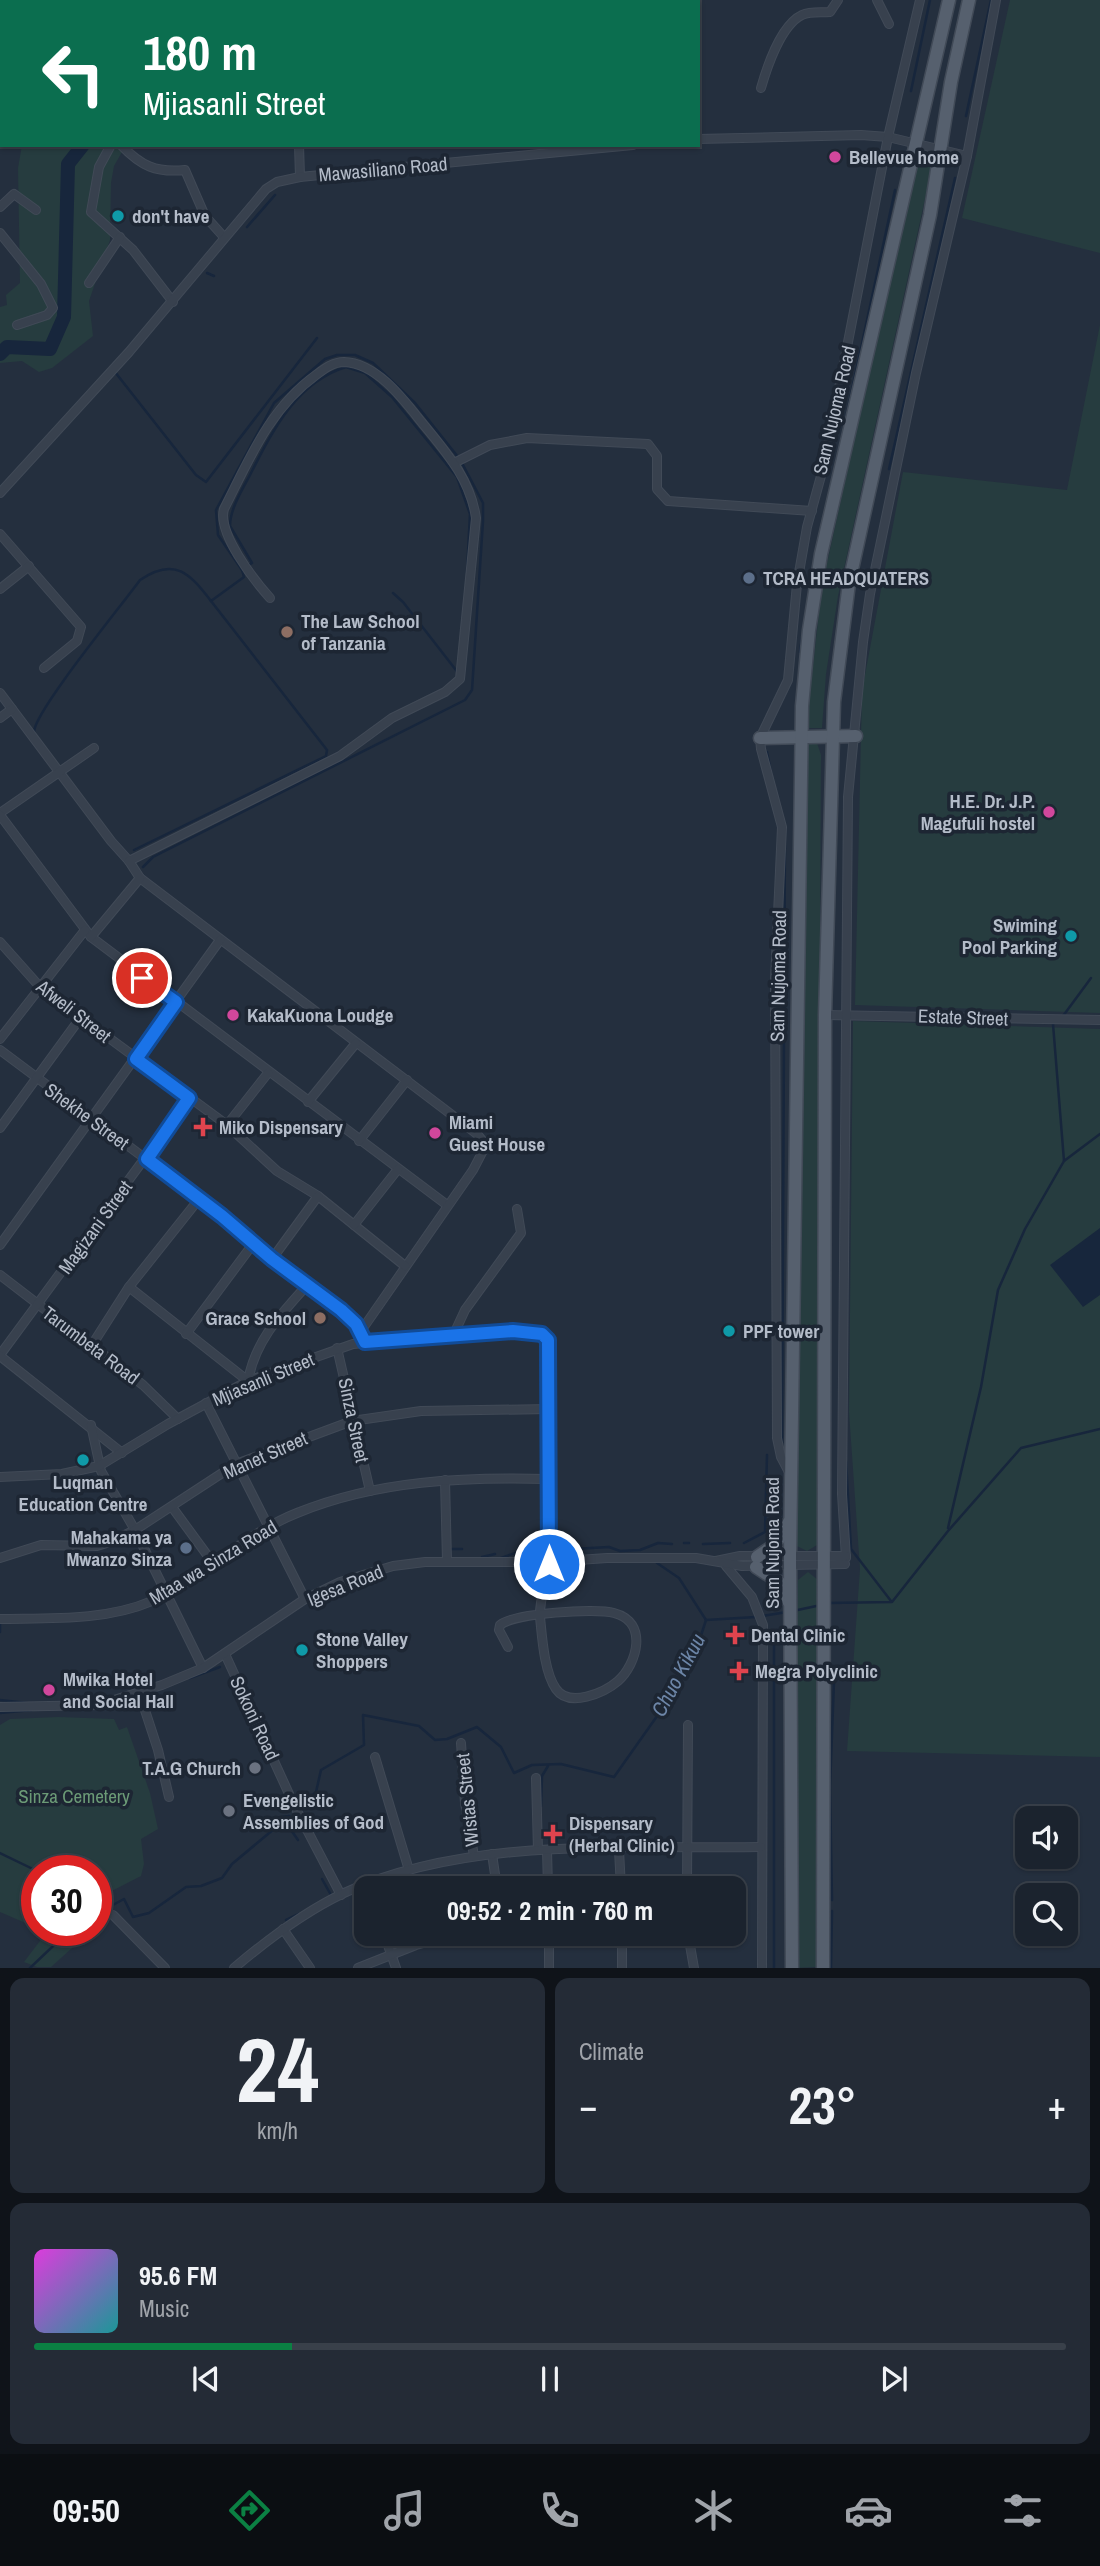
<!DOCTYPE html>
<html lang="en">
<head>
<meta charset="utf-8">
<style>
	body { margin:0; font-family:"Archivo Narrow",sans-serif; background:#242b36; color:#f1f3f6; height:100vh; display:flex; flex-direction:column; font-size:26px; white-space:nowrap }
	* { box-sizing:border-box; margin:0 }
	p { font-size:23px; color:#a0a4aa }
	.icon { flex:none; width:38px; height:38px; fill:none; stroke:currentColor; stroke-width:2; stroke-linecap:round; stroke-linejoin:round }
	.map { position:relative; height:1968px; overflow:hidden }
	.side { display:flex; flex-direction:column; gap:10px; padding:10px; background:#0f1319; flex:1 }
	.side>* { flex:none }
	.hud { position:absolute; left:0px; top:0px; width:700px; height:147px; box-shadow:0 2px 5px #0004,0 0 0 2px #39404a; background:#0b6e4f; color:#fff; overflow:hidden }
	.fabs { position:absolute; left:1015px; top:1806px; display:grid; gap:14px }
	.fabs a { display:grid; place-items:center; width:63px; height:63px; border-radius:14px; background:#1b232e; box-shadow:0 2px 5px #0004,0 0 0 2px #39404a; font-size:35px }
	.speed { position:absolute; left:21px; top:1855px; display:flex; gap:14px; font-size:35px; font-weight:700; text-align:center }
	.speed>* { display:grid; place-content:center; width:91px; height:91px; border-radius:50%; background:#1b232e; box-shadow:0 2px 5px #0004,0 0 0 2px #39404a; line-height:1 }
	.speed .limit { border:10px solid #d22; background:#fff; color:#111 }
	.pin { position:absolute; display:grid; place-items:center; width:60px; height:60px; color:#fff; margin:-30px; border:4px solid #fff; border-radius:50%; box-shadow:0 2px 7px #0007 }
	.me { position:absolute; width:77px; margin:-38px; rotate:0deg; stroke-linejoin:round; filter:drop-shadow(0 0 5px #0008) }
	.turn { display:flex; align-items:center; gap:24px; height:147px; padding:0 28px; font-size:32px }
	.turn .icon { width:91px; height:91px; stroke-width:2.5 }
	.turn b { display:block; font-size:49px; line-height:60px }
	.big { font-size:52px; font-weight:800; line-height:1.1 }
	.side .card { flex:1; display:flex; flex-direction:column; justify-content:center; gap:10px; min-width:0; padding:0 24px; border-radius:14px; background:#242b36 }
	.side .dial { align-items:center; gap:0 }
	.dial b { font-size:91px; line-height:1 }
	.song { display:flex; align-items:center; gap:21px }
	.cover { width:84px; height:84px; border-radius:10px; background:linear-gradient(135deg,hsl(300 70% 55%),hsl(180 70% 35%)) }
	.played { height:7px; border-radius:4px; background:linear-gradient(90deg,#0b8043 25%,#39404a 25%) }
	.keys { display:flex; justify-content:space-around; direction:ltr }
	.heat { display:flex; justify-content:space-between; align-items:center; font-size:38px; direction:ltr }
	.side .tiles { flex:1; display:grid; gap:10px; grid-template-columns:1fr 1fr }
	.card:last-child { grid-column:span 2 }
	.trip { position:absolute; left:354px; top:1876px; width:392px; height:70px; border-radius:14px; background:#1b232e; box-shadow:0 2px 5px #0004,0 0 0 2px #39404a; font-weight:800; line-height:70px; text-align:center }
	.menu { display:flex; height:112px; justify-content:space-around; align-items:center; background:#0b0e12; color:#a0a4aa }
	.menu .icon { width:49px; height:49px }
	.menu .current { color:#0b8043 }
	.menu b { font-size:32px; color:#f1f3f6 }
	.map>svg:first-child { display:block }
	.green { fill:#263c3f }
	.water { fill:#17263c }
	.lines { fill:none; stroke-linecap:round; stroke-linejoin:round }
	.stream { stroke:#17263c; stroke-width:2.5 }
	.river { stroke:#17263c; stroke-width:14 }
	.minor-casing { stroke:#414a57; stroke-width:10 }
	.primary-casing { stroke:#414a57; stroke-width:15 }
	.minor { stroke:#38414e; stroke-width:8 }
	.primary { stroke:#56606e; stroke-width:12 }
	.route-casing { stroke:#114b97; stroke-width:18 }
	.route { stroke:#1a73e8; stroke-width:12 }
	.hotel-dot { fill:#d1479c; stroke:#1d2633; stroke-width:2.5 }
	.culture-dot { fill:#0f9aa8; stroke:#1d2633; stroke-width:2.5 }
	.service-dot { fill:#5c6f8a; stroke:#1d2633; stroke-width:2.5 }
	.education-dot { fill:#8d6e63; stroke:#1d2633; stroke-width:2.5 }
	.health-dot { fill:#e0444e; stroke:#1d2633; stroke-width:2.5 }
	.worship-dot { fill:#6b7280; stroke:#1d2633; stroke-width:2.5 }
	.labels { text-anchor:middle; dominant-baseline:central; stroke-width:7; stroke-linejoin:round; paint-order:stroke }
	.poi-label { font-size:19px; font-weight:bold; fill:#b4bcc9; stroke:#1d2633; text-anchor:start }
	.street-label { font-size:19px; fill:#b4bcc9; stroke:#1d2633 }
	.park-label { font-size:19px; fill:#6b9a76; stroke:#1d2633 }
	.water-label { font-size:21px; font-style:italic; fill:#6d86a8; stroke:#1d2633 }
</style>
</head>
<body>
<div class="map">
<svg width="1100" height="1968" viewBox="0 0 1100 1968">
	<rect width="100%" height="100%" fill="#242f3e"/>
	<g class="green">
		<path d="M1010,0h90v253l-138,-35z"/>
		<path d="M22,145h104l-12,21 -3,17 -1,57 -21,61 4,35 -41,32 -13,4 -17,-11 -22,2v-56l7,-2 -1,-10 14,-12 -2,-115z"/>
		<path d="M924,161l8,6 -94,429 -12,78 -4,54h-16l16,-142 93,-422z"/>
		<path d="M1100,325v688l-245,-8 7,-314 41,-219 164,18z"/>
		<path d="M811,739l6,4 4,12 -4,790 -10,6 -10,-5 -1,-562 8,-241z"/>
		<path d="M853,1021l247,8v728l-253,-6 13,-182 -11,-157z"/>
		<path d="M808,1572l10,8 -2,387 -22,1 4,-388z"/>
		<path d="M58,1717l56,2 5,11 8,-3 23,66 8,36 -17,10 3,25 -3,12 -37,19 2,21 -10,10v-55h-59v57l-37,-16v-187l10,-6z"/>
		<path d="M41,1930h51l-41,37h-14l-13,-5 22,-29z"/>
	</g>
	<path class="water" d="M1100,1228v67l-17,12 -33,-42z"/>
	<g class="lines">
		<g class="stream">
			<path d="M911,91l19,-91"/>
			<path d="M966,116l25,-116"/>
			<path d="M247,227l28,-32"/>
			<path d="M207,273l7,3"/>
			<path d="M115,372l81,103 10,7 111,-144"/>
			<path d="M840,446l55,-256"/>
			<path d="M889,469l66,-291"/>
			<path d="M247,566l5,-3 -22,-37c0,-17 12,-36 20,-51 22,-43 46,-93 96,-108l19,6 27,24 65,80 13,37 -3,58"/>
			<path d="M242,570l-24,-35 -2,-25 58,-107 51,-44 12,-4h18l18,8 42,40 43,54"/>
			<path d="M393,593l10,9 56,72"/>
			<path d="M800,652l2,-14"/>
			<path d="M34,732c0,-20 88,-127 106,-152 35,-24 50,-6 71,21l33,-24 -2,-7"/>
			<path d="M767,752l4,21"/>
			<path d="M134,850l192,-94 1,-6 -116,-149"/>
			<path d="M143,867l10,-10 312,-157 7,-10 11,-169v-18l-21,-40"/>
			<path d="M1063,1016l28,-38"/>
			<path d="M1053,1024l11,137"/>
			<path d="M782,1443l3,-616"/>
			<path d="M846,1461l5,88 40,52"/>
			<path d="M768,1490h13"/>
			<path d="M767,1512l14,1"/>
			<path d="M948,1528l33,-141 17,-97 27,-61 39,-68 36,-27"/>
			<path d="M684,1543h5"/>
			<path d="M744,1543l21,-11 2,-77"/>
			<path d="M703,1544l27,-1"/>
			<path d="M448,1549h14"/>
			<path d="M555,1550l54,-3 11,4 20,-1 18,-7 14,1"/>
			<path d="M482,1557l13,-3"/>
			<path d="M501,1558l20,-7 20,-2"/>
			<path d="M657,1563l22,15 27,42"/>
			<path d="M828,1603l64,-1 56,-71 73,-83 79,-19"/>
			<path d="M793,1611l28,-6"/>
			<path d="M762,1616l25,-4"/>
			<path d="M0,1632v-11"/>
			<path d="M774,1639v329"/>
			<path d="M190,1678l30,-11"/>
			<path d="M0,1700l27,3"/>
			<path d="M117,1703l41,-13"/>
			<path d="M0,1713l32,-3"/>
			<path d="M541,1806l1,-30 6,-10"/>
			<path d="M300,1807l16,-15 5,-22 43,-25 -1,-30 56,11 16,14 12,-1 30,-12 24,20 13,26 18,-8 29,-1 53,13 53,-75 29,-51 10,-31 50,-3"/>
			<path d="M282,1817l16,23"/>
			<path d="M0,1853l37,18"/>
			<path d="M322,1879l9,16"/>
			<path d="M96,1900l9,10"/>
			<path d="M832,1900l-2,-113 4,-106"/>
			<path d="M96,1914l28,-15 9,18 16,-4 37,-26 15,-1 21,-8 10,-14 42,-35 8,-12 7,-1"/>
			<path d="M286,1920l13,-6"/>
			<path d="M30,1968l40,-38"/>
			<path d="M831,1968l1,-57"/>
		</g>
		<g class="river">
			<path d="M452,2v-2"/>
			<path d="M0,354l7,-7 43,2 14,-32 4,-153 15,-19"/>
		</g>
		<defs>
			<g id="minor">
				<path d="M536,0l1,2"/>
				<path d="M556,0l2,2"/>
				<path d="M877,0l12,24"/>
				<path d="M0,79l2,-1"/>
				<path d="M761,88c6,-21 20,-63 41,-73 9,-4 19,-2 28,-3l8,-12"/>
				<path d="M0,103l2,1"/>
				<path d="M698,139l163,-4 27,2 79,19"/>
				<path d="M111,145l-12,22 -8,45 42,38 40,52"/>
				<path d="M121,145c20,21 35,28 64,25l20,46 18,20"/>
				<path d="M299,145l1,32"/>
				<path d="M0,207l14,-13 22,16"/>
				<path d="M0,233l41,51 12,24 -6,7 -30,10"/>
				<path d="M89,283l31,-46"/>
				<path d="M454,463l36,-18 37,-7 121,6 9,12v33l11,12 144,10"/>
				<path d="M0,493l129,-141 137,-163 11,-7 23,-5 333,-32"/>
				<path d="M0,534l81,93 -4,14 -33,27"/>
				<path d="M0,589l29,-23"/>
				<path d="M0,693l111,148 18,20"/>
				<path d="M0,718l12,-9"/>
				<path d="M0,813l94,-65"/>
				<path d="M0,815l91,122 356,268"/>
				<path d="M140,878l337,256 9,11 -13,25 -112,161"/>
				<path d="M91,937l49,-59 -11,-17 211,-105 52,-38 53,-26 15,-13 16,-161c-6,-41 -32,-68 -57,-99 -18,-23 -44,-56 -75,-57 -11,0 -20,7 -28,13 -47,34 -67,85 -92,134 -7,24 30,71 46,89"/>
				<path d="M0,942l40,45 187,138 50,46 41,25 87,70"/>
				<path d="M825,1015l275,5"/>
				<path d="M0,1039l85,-109"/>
				<path d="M0,1050l222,166 50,43 37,24 43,37 10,15"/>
				<path d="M308,1102l48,-59"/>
				<path d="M227,1125l41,-52"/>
				<path d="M0,1128l81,-111"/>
				<path d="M359,1141l48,-61"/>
				<path d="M354,1225l44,-56"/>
				<path d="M0,1245l220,-305"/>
				<path d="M272,1259l46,-63"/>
				<path d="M0,1275l143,110 35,34"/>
				<path d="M129,1287l119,94c7,-41 34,-68 61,-98"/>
				<path d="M186,1334l67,-90"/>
				<path d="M453,1336l12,-26 56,-77 -4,-24"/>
				<path d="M92,1345l37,-58 70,-88"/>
				<path d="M337,1348l33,143"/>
				<path d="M0,1355l189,-257"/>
				<path d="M0,1356l122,97"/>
				<path d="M206,1403l99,196"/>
				<path d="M91,1425l10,46 34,59 68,138"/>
				<path d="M791,1476l-10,-19 -4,-19 -2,-458 7,-153 -21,-78 -1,-11 28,-58 9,-96 10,-57 17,-62 64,-328 32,-137"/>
				<path d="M0,1477l62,-3 37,-8 69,-42 80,-43 105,-37 160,-13 29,3 6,6 1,7c0,71 2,142 0,212 -1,19 -10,39 -9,58 2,19 4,55 16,72 13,19 48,4 62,-8 19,-17 31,-59 -4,-68 -18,-5 -100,0 -114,12l-1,5 9,17"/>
				<path d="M445,1480l2,81"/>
				<path d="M172,1507l41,56"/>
				<path d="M0,1558l41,-13 56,1 13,-4 25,-12 101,-66 116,-43 69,-10 128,-2"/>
				<path d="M846,1558l-4,-64 6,-697 15,-155 7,-48 46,-221 51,-217 29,-156"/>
				<path d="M716,1561l24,-5h106"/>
				<path d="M726,1566l26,31 11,28 -1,343"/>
				<path d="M0,1619c49,-1 106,2 152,-18 52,-23 92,-67 145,-88 81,-33 166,-36 251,-34"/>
				<path d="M225,1654l70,153 46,88"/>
				<path d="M139,1692l19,58 11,47"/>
				<path d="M0,1707l98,-2 64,-20 41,-17 102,-69 35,-17 53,-16 32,-4h124l58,-4h89l46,8 103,-2"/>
				<path d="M461,1743l4,60 9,53"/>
				<path d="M375,1757l34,113"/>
				<path d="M536,1778l2,72"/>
				<path d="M547,1850l1,38"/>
				<path d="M619,1850l2,38"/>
				<path d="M492,1854l5,34"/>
				<path d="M687,1888l1,-163"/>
				<path d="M113,1915l52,53"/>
				<path d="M283,1929l27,39"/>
				<path d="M384,1934l12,34"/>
				<path d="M549,1934v34"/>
				<path d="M688,1934l6,34"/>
				<path d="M234,1968c33,-28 70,-56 110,-75 124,-57 283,-44 417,-46"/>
				<path d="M358,1968l58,-23 41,-11"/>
				<path d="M622,1968v-34"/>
			</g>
			<g id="primary">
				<path d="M760,738l96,-2"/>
				<path d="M757,1557l19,-13 13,-22"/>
				<path d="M756,1567l23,15 9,19"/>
				<path d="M792,1968l-2,-412 12,-850 7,-76 12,-76 128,-554"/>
				<path d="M823,1968l2,-953 9,-313 15,-119 81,-368 21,-133 18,-82"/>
			</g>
		</defs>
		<use href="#minor" class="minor-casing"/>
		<use href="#primary" class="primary-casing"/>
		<use href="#minor" class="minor"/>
		<use href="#primary" class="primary"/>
	</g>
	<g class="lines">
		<defs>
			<path id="route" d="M142,978l34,24 -40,57 53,39 -42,61 75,57 50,43 69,51 15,14 9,18 148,-11 29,3 6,6 1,224"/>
		</defs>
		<use href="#route" class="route-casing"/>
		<use href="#route" class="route"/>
	</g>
	<g class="hotel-dot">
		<circle cx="835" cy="157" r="7"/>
		<circle cx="1049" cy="812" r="7"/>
		<circle cx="233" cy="1015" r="7"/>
		<circle cx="435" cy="1133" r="7"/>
		<circle cx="49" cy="1690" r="7"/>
	</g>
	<g class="culture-dot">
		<circle cx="118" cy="216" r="7"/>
		<circle cx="1071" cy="936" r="7"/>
		<circle cx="729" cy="1331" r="7"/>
		<circle cx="83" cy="1460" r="7"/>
		<circle cx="302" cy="1650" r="7"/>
	</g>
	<g class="service-dot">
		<circle cx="749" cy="578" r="7"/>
		<circle cx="186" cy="1548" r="7"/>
	</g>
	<g class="education-dot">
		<circle cx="287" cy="632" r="7"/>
		<circle cx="320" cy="1318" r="7"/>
	</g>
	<g class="health-dot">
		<path d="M199.5 1116.5h7v7h7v7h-7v7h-7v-7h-7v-7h7z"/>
		<path d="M731.5 1624.5h7v7h7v7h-7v7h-7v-7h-7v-7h7z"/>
		<path d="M735.5 1660.5h7v7h7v7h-7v7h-7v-7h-7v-7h7z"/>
		<path d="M549.5 1823.5h7v7h7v7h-7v7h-7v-7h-7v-7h7z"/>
	</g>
	<g class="worship-dot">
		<circle cx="255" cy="1768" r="7"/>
		<circle cx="229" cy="1811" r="7"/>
	</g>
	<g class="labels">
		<g class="poi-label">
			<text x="849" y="157">Bellevue home</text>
			<text x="132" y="216">don't have</text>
			<text x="763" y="578">TCRA HEADQUATERS</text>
			<text x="301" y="621">The Law School<tspan x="301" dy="22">of Tanzania</tspan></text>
			<text x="1035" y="801" text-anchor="end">H.E. Dr. J.P.<tspan x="1035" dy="22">Magufuli hostel</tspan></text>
			<text x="1057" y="925" text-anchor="end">Swiming<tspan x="1057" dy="22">Pool Parking</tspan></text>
			<text x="247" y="1015">KakaKuona Loudge</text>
			<text x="449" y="1122">Miami<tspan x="449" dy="22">Guest House</tspan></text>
			<text x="219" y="1127">Miko Dispensary</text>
			<text x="306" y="1318" text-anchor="end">Grace School</text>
			<text x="743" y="1331">PPF tower</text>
			<text x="83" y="1482" text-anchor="middle">Luqman<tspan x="83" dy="22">Education Centre</tspan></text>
			<text x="172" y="1537" text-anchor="end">Mahakama ya<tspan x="172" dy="22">Mwanzo Sinza</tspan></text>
			<text x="751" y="1635">Dental Clinic</text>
			<text x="316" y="1639">Stone Valley<tspan x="316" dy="22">Shoppers</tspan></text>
			<text x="755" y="1671">Megra Polyclinic</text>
			<text x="63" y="1679">Mwika Hotel<tspan x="63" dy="22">and Social Hall</tspan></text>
			<text x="241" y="1768" text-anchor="end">T.A.G Church</text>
			<text x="243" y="1800">Evengelistic<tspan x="243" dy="22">Assemblies of God</tspan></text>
			<text x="569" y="1823">Dispensary<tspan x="569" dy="22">(Herbal Clinic)</tspan></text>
		</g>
		<g class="street-label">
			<text transform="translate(383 169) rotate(-5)">Mawasiliano Road</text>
			<text transform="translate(834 410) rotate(-77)">Sam Nujoma Road</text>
			<text transform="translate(778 976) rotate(-89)">Sam Nujoma Road</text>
			<text transform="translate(74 1011) rotate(38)">Afweli Street</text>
			<text transform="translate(963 1017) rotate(2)">Estate Street</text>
			<text transform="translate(87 1116) rotate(36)">Shekhe Street</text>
			<text transform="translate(95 1227) rotate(-54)">Magizani Street</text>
			<text transform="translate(91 1345) rotate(37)">Tarumbeta Road</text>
			<text transform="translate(263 1379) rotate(-23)">Mjiasanli Street</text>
			<text transform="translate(354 1420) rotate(78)">Sinza Street</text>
			<text transform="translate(265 1455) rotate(-24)">Manet Street</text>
			<text transform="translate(772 1543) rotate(-90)">Sam Nujoma Road</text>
			<text transform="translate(213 1562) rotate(-31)">Mtaa wa Sinza Road</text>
			<text transform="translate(345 1585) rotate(-22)">Igesa Road</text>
			<text transform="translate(255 1718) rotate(65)">Sokoni Road</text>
			<text transform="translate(467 1800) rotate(-96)">Wistas Street</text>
		</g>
		<g class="park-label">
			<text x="74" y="1796">Sinza Cemetery</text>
		</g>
		<g class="water-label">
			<text transform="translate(678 1675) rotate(-62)">Chuo Kikuu</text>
		</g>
	</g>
</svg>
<div class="fabs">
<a><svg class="icon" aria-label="sound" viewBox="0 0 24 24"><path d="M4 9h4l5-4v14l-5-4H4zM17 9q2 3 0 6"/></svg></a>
<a><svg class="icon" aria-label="search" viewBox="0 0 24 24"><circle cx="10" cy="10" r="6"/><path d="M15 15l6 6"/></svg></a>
</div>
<div class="speed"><div class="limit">30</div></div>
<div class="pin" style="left:142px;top:978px;background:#d93025"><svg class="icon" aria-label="arrive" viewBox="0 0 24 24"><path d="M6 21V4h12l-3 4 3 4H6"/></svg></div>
<svg class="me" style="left:549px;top:1564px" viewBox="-20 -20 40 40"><circle r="17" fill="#1a73e8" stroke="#fff" stroke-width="3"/><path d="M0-11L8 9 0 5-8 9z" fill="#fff"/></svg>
<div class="trip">09:52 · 2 min · 760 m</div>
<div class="hud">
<div class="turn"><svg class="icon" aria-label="left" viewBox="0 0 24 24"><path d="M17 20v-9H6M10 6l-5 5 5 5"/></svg><div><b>180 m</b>Mjiasanli Street</div></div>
</div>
</div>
<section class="side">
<div class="tiles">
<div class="card dial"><b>24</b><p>km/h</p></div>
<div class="card"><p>Climate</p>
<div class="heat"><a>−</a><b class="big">23°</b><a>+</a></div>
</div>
<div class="card">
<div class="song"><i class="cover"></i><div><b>95.6 FM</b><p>Music</p></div></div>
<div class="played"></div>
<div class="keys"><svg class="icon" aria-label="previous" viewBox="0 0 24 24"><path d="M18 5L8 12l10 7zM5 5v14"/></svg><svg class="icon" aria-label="pause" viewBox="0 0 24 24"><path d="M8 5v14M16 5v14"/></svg><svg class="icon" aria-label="next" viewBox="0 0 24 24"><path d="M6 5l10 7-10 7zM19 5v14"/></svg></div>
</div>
</div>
</section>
<nav class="menu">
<b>09:50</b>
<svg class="icon current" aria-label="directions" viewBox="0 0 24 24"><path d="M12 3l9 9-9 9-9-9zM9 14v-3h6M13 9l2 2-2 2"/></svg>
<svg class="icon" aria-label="music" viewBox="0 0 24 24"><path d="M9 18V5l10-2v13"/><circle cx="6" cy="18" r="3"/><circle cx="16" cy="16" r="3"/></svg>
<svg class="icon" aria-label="phone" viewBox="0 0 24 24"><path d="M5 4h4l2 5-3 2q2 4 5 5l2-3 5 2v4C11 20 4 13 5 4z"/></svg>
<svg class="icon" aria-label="climate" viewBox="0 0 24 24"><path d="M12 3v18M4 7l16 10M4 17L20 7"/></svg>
<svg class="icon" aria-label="car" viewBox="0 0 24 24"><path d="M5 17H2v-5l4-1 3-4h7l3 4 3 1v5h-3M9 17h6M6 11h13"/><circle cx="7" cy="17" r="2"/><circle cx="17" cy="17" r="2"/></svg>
<svg class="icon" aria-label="filters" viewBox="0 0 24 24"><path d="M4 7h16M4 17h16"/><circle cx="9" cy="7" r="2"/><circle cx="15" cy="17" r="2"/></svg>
</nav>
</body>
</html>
